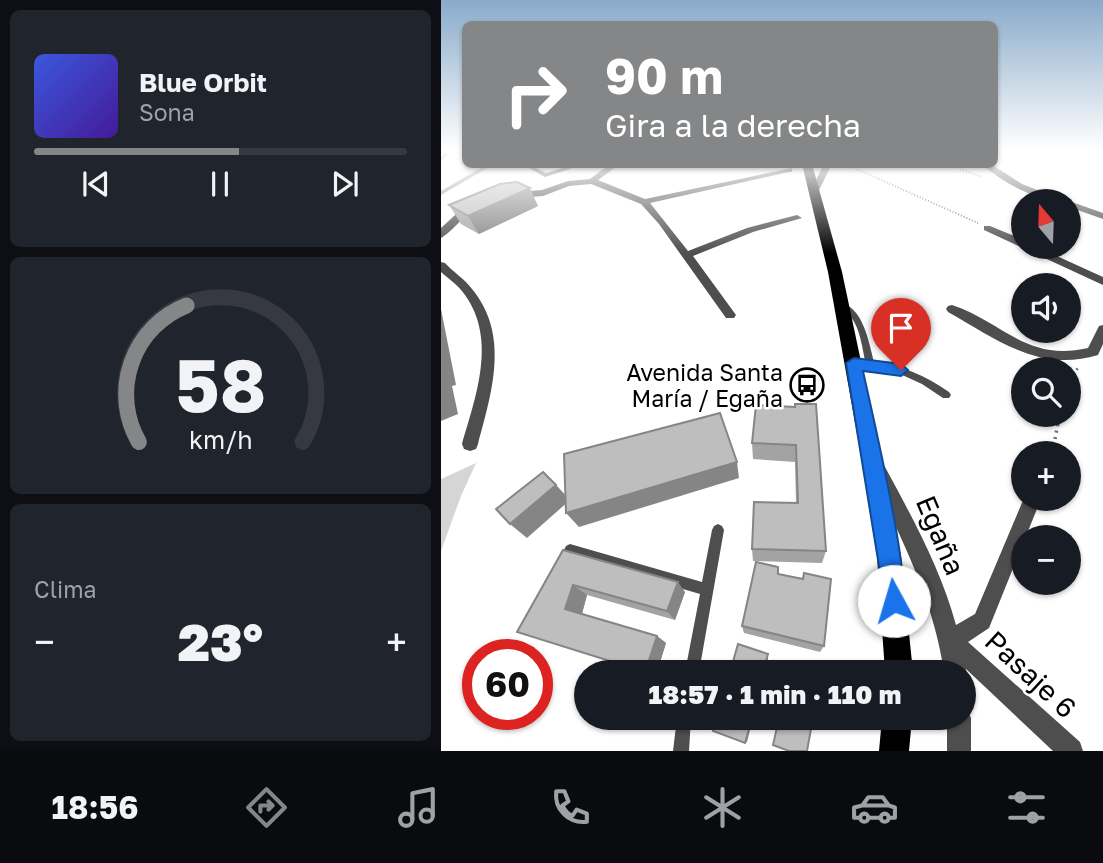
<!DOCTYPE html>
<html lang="es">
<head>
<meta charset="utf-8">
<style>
	body { margin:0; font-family:"Golos Text",sans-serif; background:#20242c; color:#f1f3f6; height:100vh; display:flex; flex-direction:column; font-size:26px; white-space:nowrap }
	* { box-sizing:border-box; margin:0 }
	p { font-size:23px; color:#9ea1a6 }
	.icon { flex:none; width:38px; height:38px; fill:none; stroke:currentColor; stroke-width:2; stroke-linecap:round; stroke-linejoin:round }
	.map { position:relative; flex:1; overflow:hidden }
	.panel { display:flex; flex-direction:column; gap:10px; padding:10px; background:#0d0f14; width:441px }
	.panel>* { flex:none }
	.hud { position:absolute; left:21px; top:21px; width:536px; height:147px; border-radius:10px; box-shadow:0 2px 5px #0004; background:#858687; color:#fff; overflow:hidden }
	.needle { width:46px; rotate:341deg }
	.tools { position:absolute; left:570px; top:189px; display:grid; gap:14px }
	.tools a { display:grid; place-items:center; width:70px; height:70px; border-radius:50%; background:#171b24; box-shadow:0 2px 5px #0004; font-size:35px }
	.speed { position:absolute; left:21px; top:639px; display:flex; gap:14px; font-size:35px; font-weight:700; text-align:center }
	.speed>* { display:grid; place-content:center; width:91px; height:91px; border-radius:50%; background:#171b24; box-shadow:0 2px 5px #0004; line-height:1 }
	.speed .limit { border:10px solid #d22; background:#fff; color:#111 }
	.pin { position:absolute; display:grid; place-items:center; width:60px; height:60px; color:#fff; margin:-72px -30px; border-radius:50% 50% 50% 0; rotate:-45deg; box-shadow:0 0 7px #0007 }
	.pin .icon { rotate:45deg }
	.me { position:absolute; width:77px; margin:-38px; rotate:354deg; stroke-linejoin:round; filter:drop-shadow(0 0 5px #0008) }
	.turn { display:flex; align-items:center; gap:24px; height:147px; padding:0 28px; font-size:32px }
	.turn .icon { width:91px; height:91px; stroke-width:2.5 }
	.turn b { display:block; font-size:49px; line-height:60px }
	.big { font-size:52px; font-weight:800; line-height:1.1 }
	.panel .tile { flex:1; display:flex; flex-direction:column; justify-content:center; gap:10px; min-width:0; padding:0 24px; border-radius:10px; background:#20242c }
	.panel .dial { align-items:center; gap:0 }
	.dial svg { height:182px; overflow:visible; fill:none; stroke:#363941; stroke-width:7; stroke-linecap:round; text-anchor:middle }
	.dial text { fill:#f1f3f6; stroke:none }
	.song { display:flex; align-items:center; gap:21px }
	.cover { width:84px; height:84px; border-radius:10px; background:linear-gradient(135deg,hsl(230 70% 55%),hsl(260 70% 35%)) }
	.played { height:7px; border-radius:4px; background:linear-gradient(90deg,#858687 55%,#363941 55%) }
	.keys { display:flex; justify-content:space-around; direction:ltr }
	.heat { display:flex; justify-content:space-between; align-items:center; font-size:38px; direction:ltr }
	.trip { position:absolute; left:133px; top:660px; width:402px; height:70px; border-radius:35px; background:#171b24; box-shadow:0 2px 5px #0004; font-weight:800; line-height:70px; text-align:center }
	.tabs { display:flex; height:112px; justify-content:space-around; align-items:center; background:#090b0e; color:#9ea1a6 }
	.tabs .icon { width:49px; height:49px }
	.tabs .selected { color:#858687 }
	.tabs b { font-size:32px; color:#f1f3f6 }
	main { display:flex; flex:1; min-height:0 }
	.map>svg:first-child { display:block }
	.green { fill:#d5d5d5 }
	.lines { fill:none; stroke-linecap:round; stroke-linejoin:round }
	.stream { stroke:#9c9c9c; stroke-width:3.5 }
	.path-far2 { stroke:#707070; stroke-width:2; stroke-dasharray:1 2; stroke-linecap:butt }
	.path-far1 { stroke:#707070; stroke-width:2.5; stroke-dasharray:2 3.5; stroke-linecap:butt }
	.path { stroke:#707070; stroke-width:3.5; stroke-dasharray:2 4.5; stroke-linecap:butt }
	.lane { fill:#4e4e4e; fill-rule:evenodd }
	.street { fill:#4e4e4e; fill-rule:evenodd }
	.primary { fill:#000; fill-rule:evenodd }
	.wall { fill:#a3a3a3 }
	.shaded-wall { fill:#858585 }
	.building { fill:#bebebe; stroke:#858585; stroke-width:2 }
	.route { fill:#1a73e8; stroke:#114b97; stroke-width:2 }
	.labels { text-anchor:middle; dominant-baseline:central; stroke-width:5; stroke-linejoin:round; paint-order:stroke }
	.poi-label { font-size:23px; fill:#000; stroke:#fff; text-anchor:end }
	.near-street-label { font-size:28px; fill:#000; stroke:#fff }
</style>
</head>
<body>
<main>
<section class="panel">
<div class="tile">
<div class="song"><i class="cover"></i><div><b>Blue Orbit</b><p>Sona</p></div></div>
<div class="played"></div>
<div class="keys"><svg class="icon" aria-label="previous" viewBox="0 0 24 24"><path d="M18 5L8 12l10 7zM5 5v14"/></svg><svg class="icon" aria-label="pause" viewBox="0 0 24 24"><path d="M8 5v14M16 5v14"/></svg><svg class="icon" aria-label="next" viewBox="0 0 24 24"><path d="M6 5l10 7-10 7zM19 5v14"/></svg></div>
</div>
<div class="tile dial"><svg viewBox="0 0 100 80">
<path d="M14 69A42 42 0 1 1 86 69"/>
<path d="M14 69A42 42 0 0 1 35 9" stroke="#858687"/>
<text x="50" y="56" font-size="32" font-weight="700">58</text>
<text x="50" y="72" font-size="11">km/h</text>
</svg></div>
<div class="tile"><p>Clima</p>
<div class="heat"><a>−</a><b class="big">23°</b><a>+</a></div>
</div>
</section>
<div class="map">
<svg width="662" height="751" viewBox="0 0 662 751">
	<rect width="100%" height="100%" fill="#fff"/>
	<path class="green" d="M35,463l-15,33 -20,55v-72z"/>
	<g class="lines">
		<path class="stream" d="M0,193l50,-29"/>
		<g class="path-far2">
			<path d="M505,164l36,13"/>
			<path d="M398,166l15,2 124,55"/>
		</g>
		<g class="path-far1">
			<path d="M628,378l10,-11"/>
			<path d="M617,425l2,-10"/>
		</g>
		<path class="path" d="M614,439l3,-16"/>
		<g class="lane">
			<path d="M0,150l7,4 -7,7v-4l2,-3 -2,-1z"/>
			<path d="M96,164h8l-9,4 10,5 30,-9h9l-40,13 -16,-9z"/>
			<path d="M398,303c24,2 30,40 35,59 28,3 52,14 75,30l2,3 -2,3h-6l-21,-14 -22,-10 -21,-5 -28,-3 -1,-2 1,-2 14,-1c-3,-15 -5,-32 -14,-44 -4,-5 -9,-8 -13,-12z"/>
			<path d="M277,524l4,2 2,4 -25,142h-14l15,-78 -130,-38 -4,-2 -2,-4 2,-4 4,-2 132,38 10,-52 2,-4z"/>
			<path d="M236,718h14l-2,33h-16z"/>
		</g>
		<g class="street">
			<path d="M169,164h10l-22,16 47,19 147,-31v4h-3l-139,31 38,48 59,-23 50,-13 5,3 -49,14 -60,24 43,59 -2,3h-8l-67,-94 -18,-20 -50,-20 -22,2 -26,10 -27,2 -4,-3 4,-3 26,-2 26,-9 22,-2z"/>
			<path d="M383,164h8l-14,28h-6l-1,-2z"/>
			<path d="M540,164h10l31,20 44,17c-30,1 -62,-18 -85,-37z"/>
			<path d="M628,201l34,12v6l-34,-12z"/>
			<path d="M26,204l8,2c-9,9 -25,27 -34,32v-10z"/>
			<path d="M543,226h6l34,14v7h13l66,30v8l-119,-55z"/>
			<path d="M0,262l4,1c8,9 20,16 27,26 38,46 20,103 6,155l-2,5 -6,2 -6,-2 -2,-5c14,-48 35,-104 3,-149 -6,-9 -16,-16 -24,-23z"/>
			<path d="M511,305c51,17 74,57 136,43l11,-22 4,-1v19l-5,11c-59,18 -102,-16 -150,-43l-2,-3 2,-3z"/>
			<path d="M611,445l6,2 1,6h-16l3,-6z"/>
			<path d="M438,464l6,3c27,50 56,102 71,158l19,-11 49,-116 17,1 -52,129 -21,14 112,100 3,9h-30l-87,-82 -2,8v-5h-20c-11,-75 -43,-132 -73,-200l2,-5z"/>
			<path d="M523,708l3,2 4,8v33h-24v-33h17z"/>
		</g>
		<g class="primary">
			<path d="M361,164h10l30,108 39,184 20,100 12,116h-28l-8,-116 -16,-100 -33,-184z"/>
			<path d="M441,718h30l-3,33h-30z"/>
		</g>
	</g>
	<g class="wall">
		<path d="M8,205l89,1 -59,28 -18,-10z"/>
		<path d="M353,407l32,144 -4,12 -69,-2 -1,-12 44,-46 -1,-41 -42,-3 -1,-16z"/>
		<path d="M122,550l122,42 -10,28 -88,-25 -5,19 75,22 9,7 -9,29h-15l-125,-40z"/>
		<path d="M337,574l46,72 -4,6 -76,-19 -2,-7z"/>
	</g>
	<g class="shaded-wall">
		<path d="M89,188l8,18 -59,28 -11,-18z"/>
		<path d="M0,309l15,76 -4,1 6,28 -17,7z"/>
		<path d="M296,462l2,16 -160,49 -13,-14z"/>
		<path d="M115,485l14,15 -43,38 -17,-14z"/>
		<path d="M237,582l7,10 -10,28 -8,-9z"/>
		<path d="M132,585l14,10 -6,22 -16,-8z"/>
		<path d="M216,636l9,7 -9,29h-12z"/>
		<path d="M327,654v5l-3,13h-2z"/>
		<path d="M311,718h1l-6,24 -2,1z"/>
	</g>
	<g class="building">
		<path d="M76,182l13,6 -62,28 -19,-11 51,-21z"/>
		<path d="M354,404h21l10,147 -74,-2 2,-47 44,1 -2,-58 -44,-2 4,-38 39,2z"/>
		<path d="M279,413l17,49 -171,51 -2,-59z"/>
		<path d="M102,472l13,13 -46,39 -14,-15z"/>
		<path d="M122,550l115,32 -11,29 -94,-26 -8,24 92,27 -12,36 -128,-40z"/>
		<path d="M315,562l22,5v7l25,5 1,-6 27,6 -7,67 -82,-20z"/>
		<path d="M297,644l30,10 -5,18h-33z"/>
		<path d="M350,662l30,10h-32z"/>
		<path d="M276,718h35l-7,25 -32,-12z"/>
		<path d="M338,718h34l-6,33h-18l-16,-6z"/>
	</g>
	<linearGradient id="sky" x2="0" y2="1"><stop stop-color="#89aaca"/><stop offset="0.59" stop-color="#fff"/><stop offset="1" stop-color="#fff" stop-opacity="0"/></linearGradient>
	<rect width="662" height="254" fill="url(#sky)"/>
	<path class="route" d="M413,358l47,6 7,6 -7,6 -38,-5c8,38 50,213 39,238l-8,4 -8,-4 -40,-246z"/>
	<defs>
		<symbol id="bus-ring" viewBox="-11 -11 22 22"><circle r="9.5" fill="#fff" stroke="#000" stroke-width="1.5"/><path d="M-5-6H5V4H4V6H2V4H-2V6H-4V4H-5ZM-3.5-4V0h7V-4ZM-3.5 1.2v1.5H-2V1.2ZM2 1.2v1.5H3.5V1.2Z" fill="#000"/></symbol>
	</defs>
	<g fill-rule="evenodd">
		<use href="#bus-ring" x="347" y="366" width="38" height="38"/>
	</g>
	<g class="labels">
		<g class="poi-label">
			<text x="342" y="372">Avenida Santa<tspan x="342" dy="26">María / Egaña</tspan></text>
		</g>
		<g class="near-street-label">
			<text transform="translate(500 535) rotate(67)">Egaña</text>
			<text transform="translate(590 674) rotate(43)">Pasaje 6</text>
		</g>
	</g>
</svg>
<div class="tools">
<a><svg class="needle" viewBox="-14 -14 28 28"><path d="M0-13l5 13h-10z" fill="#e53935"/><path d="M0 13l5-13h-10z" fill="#9ea1a6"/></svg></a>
<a><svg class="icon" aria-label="sound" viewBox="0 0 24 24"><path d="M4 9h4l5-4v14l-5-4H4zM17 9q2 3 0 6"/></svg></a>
<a><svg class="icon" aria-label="search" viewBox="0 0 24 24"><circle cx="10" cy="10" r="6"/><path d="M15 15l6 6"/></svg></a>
<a>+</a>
<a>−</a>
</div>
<div class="speed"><div class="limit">60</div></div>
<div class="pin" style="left:460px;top:370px;background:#d93025"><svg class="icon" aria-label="arrive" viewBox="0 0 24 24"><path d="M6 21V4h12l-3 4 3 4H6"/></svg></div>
<svg class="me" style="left:453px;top:601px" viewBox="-20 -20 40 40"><circle r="19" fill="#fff"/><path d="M0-13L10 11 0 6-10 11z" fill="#1a73e8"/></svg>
<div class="trip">18:57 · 1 min · 110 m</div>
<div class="hud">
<div class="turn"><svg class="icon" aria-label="right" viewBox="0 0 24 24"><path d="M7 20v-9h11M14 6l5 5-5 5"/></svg><div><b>90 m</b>Gira a la derecha</div></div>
</div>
</div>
</main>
<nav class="tabs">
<b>18:56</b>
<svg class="icon selected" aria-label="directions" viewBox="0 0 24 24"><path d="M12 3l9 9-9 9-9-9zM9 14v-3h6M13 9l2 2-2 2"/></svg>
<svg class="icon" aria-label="music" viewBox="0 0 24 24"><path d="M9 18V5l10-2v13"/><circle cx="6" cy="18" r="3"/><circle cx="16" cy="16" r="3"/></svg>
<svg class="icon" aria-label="phone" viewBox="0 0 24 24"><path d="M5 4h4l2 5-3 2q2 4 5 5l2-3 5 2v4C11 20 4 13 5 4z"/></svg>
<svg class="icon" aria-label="climate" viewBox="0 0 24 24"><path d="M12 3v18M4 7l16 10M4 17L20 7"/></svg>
<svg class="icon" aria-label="car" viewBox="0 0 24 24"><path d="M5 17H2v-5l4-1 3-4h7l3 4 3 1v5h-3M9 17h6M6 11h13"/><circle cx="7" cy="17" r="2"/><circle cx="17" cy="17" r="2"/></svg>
<svg class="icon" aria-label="filters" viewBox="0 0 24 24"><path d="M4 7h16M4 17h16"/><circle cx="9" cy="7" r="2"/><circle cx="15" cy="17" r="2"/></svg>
</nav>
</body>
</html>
